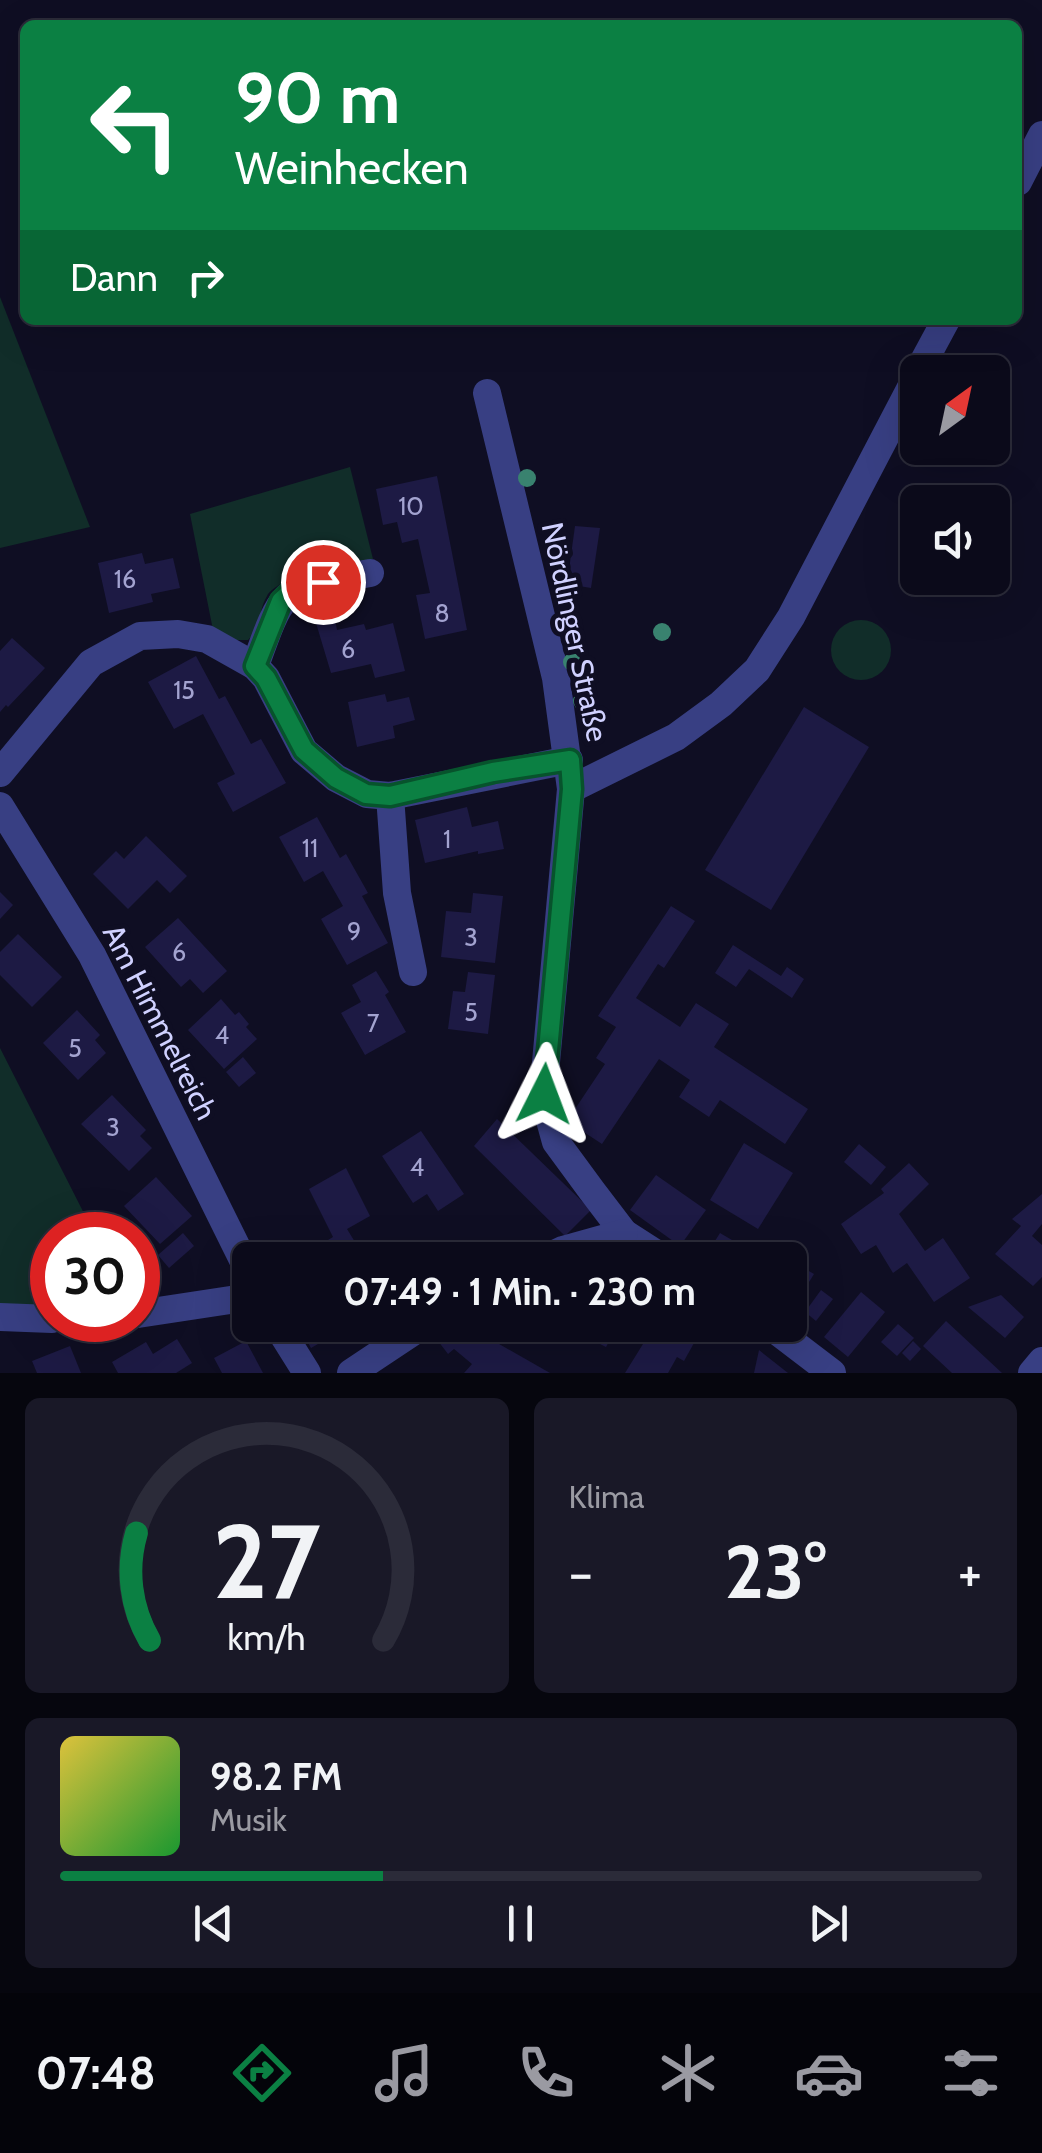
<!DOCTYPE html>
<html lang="de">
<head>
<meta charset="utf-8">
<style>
	body { margin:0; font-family:Cabin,sans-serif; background:#191827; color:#f1f3f6; height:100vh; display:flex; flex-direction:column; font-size:38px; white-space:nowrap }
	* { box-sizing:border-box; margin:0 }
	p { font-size:32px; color:#9a9aa2 }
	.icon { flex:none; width:55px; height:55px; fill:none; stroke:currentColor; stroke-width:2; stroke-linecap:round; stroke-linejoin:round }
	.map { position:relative; height:1373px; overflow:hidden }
	.drawer { display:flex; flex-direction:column; gap:25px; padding:25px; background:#06060e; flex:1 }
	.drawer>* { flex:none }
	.banner { position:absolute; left:20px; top:20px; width:1002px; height:305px; border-radius:15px; box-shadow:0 10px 40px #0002,0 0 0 2px #2b2b39; background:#0b8043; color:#fff; overflow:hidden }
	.needle { width:65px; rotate:33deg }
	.controls { position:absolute; left:900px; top:355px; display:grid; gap:20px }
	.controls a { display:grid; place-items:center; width:110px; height:110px; border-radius:15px; background:#0b0a1a; box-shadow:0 10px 40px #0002,0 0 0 2px #2b2b39; font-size:50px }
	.speed { position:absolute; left:30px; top:1212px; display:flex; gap:20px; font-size:50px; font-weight:700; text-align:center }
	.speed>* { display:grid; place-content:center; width:130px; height:130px; border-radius:50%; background:#0b0a1a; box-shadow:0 10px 40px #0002,0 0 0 2px #2b2b39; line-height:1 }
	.speed .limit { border:15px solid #d22; background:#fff; color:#111 }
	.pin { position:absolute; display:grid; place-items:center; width:85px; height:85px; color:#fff; margin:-42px; border:5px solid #fff; border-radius:50%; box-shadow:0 2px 10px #0007 }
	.me { position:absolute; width:110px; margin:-55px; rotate:3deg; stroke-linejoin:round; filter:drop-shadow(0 0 8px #0008) }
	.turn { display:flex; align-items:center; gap:35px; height:210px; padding:0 50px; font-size:45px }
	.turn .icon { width:130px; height:130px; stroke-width:2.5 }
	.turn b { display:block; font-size:70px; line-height:85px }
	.then { display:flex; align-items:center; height:95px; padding:0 50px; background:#0003; gap:20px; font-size:38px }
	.big { font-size:75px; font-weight:800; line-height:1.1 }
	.drawer .tile { flex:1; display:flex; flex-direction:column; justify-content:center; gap:15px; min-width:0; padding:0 35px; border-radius:15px; background:#191827 }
	.drawer .dial { align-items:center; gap:0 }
	.dial svg { height:260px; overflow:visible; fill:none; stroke:#2b2b39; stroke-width:7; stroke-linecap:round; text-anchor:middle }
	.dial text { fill:#f1f3f6; stroke:none }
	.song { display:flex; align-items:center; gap:30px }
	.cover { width:120px; height:120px; border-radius:15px; background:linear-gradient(135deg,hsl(50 70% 55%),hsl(130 70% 35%)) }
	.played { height:10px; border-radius:5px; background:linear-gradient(90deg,#0b8043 35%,#2b2b39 35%) }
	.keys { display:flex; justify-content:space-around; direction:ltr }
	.heat { display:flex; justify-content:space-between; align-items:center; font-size:55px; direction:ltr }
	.drawer .tiles { flex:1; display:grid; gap:25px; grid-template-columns:1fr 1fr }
	.tile:last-child { grid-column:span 2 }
	.trip { position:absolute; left:232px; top:1242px; width:575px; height:100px; border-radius:15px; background:#0b0a1a; box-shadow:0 10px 40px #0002,0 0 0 2px #2b2b39; font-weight:800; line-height:100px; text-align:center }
	.tabs { display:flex; height:160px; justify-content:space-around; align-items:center; background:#04040a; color:#9a9aa2 }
	.tabs .icon { width:70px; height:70px }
	.tabs .current { color:#0b8043 }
	.tabs b { font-size:45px; color:#f1f3f6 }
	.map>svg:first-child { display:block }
	.green { fill:#112d29 }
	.building { fill:#1d1a44 }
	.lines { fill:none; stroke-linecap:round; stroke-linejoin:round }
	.minor { stroke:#383f83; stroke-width:28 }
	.tree { fill:#39826f }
	.route-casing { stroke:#07532c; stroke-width:25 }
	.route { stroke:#0b8043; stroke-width:18 }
	.labels { text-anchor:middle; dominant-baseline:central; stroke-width:10; stroke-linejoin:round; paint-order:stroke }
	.number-label { font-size:25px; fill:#a3a3d0 }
	.street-label { font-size:30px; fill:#d0d1ff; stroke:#0f0e23 }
</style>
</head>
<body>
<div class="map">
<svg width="1042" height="1373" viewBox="0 0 1042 1373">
	<rect width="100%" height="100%" fill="#0f0e23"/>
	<g class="green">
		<path d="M0,297l90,230 -90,21z"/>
		<path d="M350,467l23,92c-24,6 -95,16 -106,37 -11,19 -1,25 -19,44h-12l-23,-10 -23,-116z"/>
		<circle cx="861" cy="650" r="30"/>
		<path d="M0,1048l95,187h-43v72l-52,-2z"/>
	</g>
	<g class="building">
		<path d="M437,476l30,154 -42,9 -9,-44 14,-2 -12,-54 -16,4 -5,-21 -14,3 -7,-36z"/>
		<path d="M575,526l25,2 -9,60 -24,-4z"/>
		<path d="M142,553l3,11 28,-6 7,30 -29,6 2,8 -44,11 -11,-50z"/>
		<path d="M335,619l2,11 27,-6 2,6 27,-7 12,48 -30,7 -4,-14 -40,9 -15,-50z"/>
		<path d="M12,638l33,30 -37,39 -2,-2 -6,7v-61z"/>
		<path d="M196,656l23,43 6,-3 26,48 10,-5 25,44 -53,29 -16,-29 18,-9 -32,-60 -29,15 -26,-47z"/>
		<path d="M385,694l2,8 22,-5 6,23 -22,6 2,12 -38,9 -9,-45z"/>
		<path d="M804,707l65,40 -98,163 -66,-40z"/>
		<path d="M467,807l5,20 26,-6 6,28 -26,5v-3l-53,12 -10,-43z"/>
		<path d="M317,817l23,41 6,-4 22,39 -6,3 26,47 -41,22 -26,-46 22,-13 -20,-35 -19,11 -25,-45z"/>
		<path d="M146,836l41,40 -17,17 -13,-13 -29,29 -35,-35 23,-23 8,8z"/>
		<path d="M0,892l13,13 -13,14z"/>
		<path d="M473,893l30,3 -8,67 -54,-6 5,-46 25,2z"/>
		<path d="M671,906l24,15 -31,47 -6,-4 -22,34 44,29 16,-24 33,21 -15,23 94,62 -23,35 -65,-44 -11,17 -30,-20 11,-17 -31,-21 -57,85 -35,-23 38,-57 -9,-6 20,-31 -18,-11z"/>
		<path d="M178,918l49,53 -24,22 -13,-14 -9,8 -36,-40z"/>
		<path d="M18,934l44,43 -30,30 -32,-32v-23z"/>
		<path d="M733,945l48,31 6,-9 17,12 -12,19 -43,-29 -13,18 -21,-14z"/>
		<path d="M376,971l13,21 -4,3 21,37 -41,23 -24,-42 20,-11 -9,-17z"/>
		<path d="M468,972l27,3 -7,59 -40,-5 5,-38 12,1z"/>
		<path d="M221,999l14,16 4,-3 10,12 -3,3 11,12 -33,30 -36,-39z"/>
		<path d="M77,1010l23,25 -5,5 11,13 -28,27 -35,-37z"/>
		<path d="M243,1057l13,16 -17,14 -13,-15z"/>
		<path d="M112,1095l34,35 -6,6 12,12 -23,23 -48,-47z"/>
		<path d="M497,1119l94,91 -26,26 -91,-90z"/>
		<path d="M421,1131l43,63 -26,17 -11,-17 -14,9 -31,-47z"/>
		<path d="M744,1143l49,30 -35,56 -48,-29z"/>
		<path d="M859,1144l27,23 -15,18 -27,-23z"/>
		<path d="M909,1163l20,21 -30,30 26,37 18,-13 27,40 -36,24 -27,-39 -14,10 -17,-28 -15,9 -20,-30 43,-31 -3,-4z"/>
		<path d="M346,1168l24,48 -23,13 19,31h-64l-2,-3 33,-20 -24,-48z"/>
		<path d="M656,1175l50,35 -26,36 -50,-36z"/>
		<path d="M156,1177l36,39 -32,28 -36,-38z"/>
		<path d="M1042,1194v30l-10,12 10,9v32l-9,9 -38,-32 26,-28 -9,-7z"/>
		<path d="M183,1233l11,13 -25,22 -11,-13z"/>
		<path d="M720,1233l29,17 -6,10h-40z"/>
		<path d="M790,1260l24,14 -24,39z"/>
		<path d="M821,1290l12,9 -17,22 -11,-9z"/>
		<path d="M861,1292l24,20 -37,45 -24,-20z"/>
		<path d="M1001,1295l23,22 -19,21 -37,-31z"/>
		<path d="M946,1321l56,52h-50l-29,-27z"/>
		<path d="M898,1324l16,14 -17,18 -16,-14z"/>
		<path d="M307,1325h44l-40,23 -7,-13 7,-4z"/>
		<path d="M452,1325h7l10,13 9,-6 72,41h-86l8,-9 -18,-15 -6,5 -13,-17z"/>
		<path d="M598,1325l16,7 -8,15 -16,-8z"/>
		<path d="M649,1325h55l-20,36 -7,-4 -9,16h-43l18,-29 -4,-2z"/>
		<path d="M177,1339l15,24 -16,10h-58l-6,-11 34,-20 7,12z"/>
		<path d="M246,1341l17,32h-41l-8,-15z"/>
		<path d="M913,1341l8,8 -11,12 -8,-8z"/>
		<path d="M70,1346l11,27h-44l-5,-12z"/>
		<path d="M759,1350l29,23h-34z"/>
	</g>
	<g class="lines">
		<g class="minor">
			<path d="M1018,182l24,-47"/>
			<path d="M918,372l28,-52"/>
			<path d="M487,393l69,285 15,111 -28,306 13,47 36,49 32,42 42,27"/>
			<path d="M255,666c30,-85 28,-77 115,-93"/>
			<path d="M0,773l91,-110 49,-27 38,-2 29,5 48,27 11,12 38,73 32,27 31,16 23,2 179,-36"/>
			<path d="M571,789l105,-52 45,-33 36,-34 34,-53 127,-243"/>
			<path d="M390,796l7,97 16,79"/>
			<path d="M0,806l92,149 158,319"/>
			<path d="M542,1260l21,-10 61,-17"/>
			<path d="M138,1314l112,-17"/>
			<path d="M0,1317l52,2"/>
			<path d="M277,1325l30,48"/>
			<path d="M769,1325l63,48"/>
			<path d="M351,1373l72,-48"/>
			<path d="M1032,1373l10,-12"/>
		</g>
	</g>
	<g class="tree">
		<circle cx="527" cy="478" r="9"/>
		<circle cx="662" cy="632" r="9"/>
		<circle cx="572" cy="662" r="9"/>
		<circle cx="582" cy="701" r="9"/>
	</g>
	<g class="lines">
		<defs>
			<path id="route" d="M323,582l-28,6 -14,13 -26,65 11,12 38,72 32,28 30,16 24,2 103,-24 77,-12 2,29 -28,305"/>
		</defs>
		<use href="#route" class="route-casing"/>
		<use href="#route" class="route"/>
	</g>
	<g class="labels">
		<g class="number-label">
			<text x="411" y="506">10</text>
			<text x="125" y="579">16</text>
			<text x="442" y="613">8</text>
			<text x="348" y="649">6</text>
			<text x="184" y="690">15</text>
			<text x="447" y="839">1</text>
			<text x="310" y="848">11</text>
			<text x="354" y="931">9</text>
			<text x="471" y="937">3</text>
			<text x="179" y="952">6</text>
			<text x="471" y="1012">5</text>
			<text x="373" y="1023">7</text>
			<text x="222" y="1035">4</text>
			<text x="75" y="1048">5</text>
			<text x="113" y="1127">3</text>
			<text x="417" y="1167">4</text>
		</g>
		<g class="street-label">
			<text transform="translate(575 632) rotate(78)">Nördlinger Straße</text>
			<text transform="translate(160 1022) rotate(63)">Am Himmelreich</text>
		</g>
	</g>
</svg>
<div class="controls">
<a><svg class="needle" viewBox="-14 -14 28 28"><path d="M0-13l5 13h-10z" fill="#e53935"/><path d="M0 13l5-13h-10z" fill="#9a9aa2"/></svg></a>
<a><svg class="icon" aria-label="sound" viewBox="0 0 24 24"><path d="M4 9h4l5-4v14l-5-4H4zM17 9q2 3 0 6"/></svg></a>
</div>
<div class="speed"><div class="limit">30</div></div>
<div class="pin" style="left:323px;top:582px;background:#d93025"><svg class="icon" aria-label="arrive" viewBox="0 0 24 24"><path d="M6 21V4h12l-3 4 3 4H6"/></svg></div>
<svg class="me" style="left:544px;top:1094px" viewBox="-20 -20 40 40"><path d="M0-17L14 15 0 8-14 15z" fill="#0b8043" stroke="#fff" stroke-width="4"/></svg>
<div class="trip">07:49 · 1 Min. · 230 m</div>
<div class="banner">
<div class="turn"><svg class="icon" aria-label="left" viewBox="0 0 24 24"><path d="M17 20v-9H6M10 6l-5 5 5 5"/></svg><div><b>90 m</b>Weinhecken</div></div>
<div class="then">Dann<svg class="icon" aria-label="right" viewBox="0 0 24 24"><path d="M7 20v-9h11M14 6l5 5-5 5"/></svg></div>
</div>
</div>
<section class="drawer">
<div class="tiles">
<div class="tile dial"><svg viewBox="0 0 100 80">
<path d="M14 69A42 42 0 1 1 86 69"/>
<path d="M14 69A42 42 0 0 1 10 36" stroke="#0b8043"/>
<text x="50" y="56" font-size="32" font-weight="700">27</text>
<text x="50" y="72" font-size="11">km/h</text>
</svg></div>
<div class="tile"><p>Klima</p>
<div class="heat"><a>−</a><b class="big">23°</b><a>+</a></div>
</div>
<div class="tile">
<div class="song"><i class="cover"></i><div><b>98.2 FM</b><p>Musik</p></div></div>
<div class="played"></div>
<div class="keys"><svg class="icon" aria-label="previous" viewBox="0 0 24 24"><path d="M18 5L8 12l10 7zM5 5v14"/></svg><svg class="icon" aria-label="pause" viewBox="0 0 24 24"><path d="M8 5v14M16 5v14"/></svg><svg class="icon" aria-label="next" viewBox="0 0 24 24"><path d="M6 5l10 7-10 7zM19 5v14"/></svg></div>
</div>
</div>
</section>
<nav class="tabs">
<b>07:48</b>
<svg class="icon current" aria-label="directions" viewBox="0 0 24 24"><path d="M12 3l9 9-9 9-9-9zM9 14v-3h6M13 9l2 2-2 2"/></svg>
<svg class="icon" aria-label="music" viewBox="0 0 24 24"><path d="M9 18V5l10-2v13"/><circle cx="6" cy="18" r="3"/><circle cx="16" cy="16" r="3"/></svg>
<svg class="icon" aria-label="phone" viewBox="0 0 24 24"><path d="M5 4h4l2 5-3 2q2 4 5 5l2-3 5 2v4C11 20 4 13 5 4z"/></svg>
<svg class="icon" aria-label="climate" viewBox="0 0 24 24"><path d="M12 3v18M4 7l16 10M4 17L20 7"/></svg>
<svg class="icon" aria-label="car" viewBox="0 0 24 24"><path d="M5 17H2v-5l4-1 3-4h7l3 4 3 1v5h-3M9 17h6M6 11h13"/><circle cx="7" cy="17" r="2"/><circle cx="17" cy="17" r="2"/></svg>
<svg class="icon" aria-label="filters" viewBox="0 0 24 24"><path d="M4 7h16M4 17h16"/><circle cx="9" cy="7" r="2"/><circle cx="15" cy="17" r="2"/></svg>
</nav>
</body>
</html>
